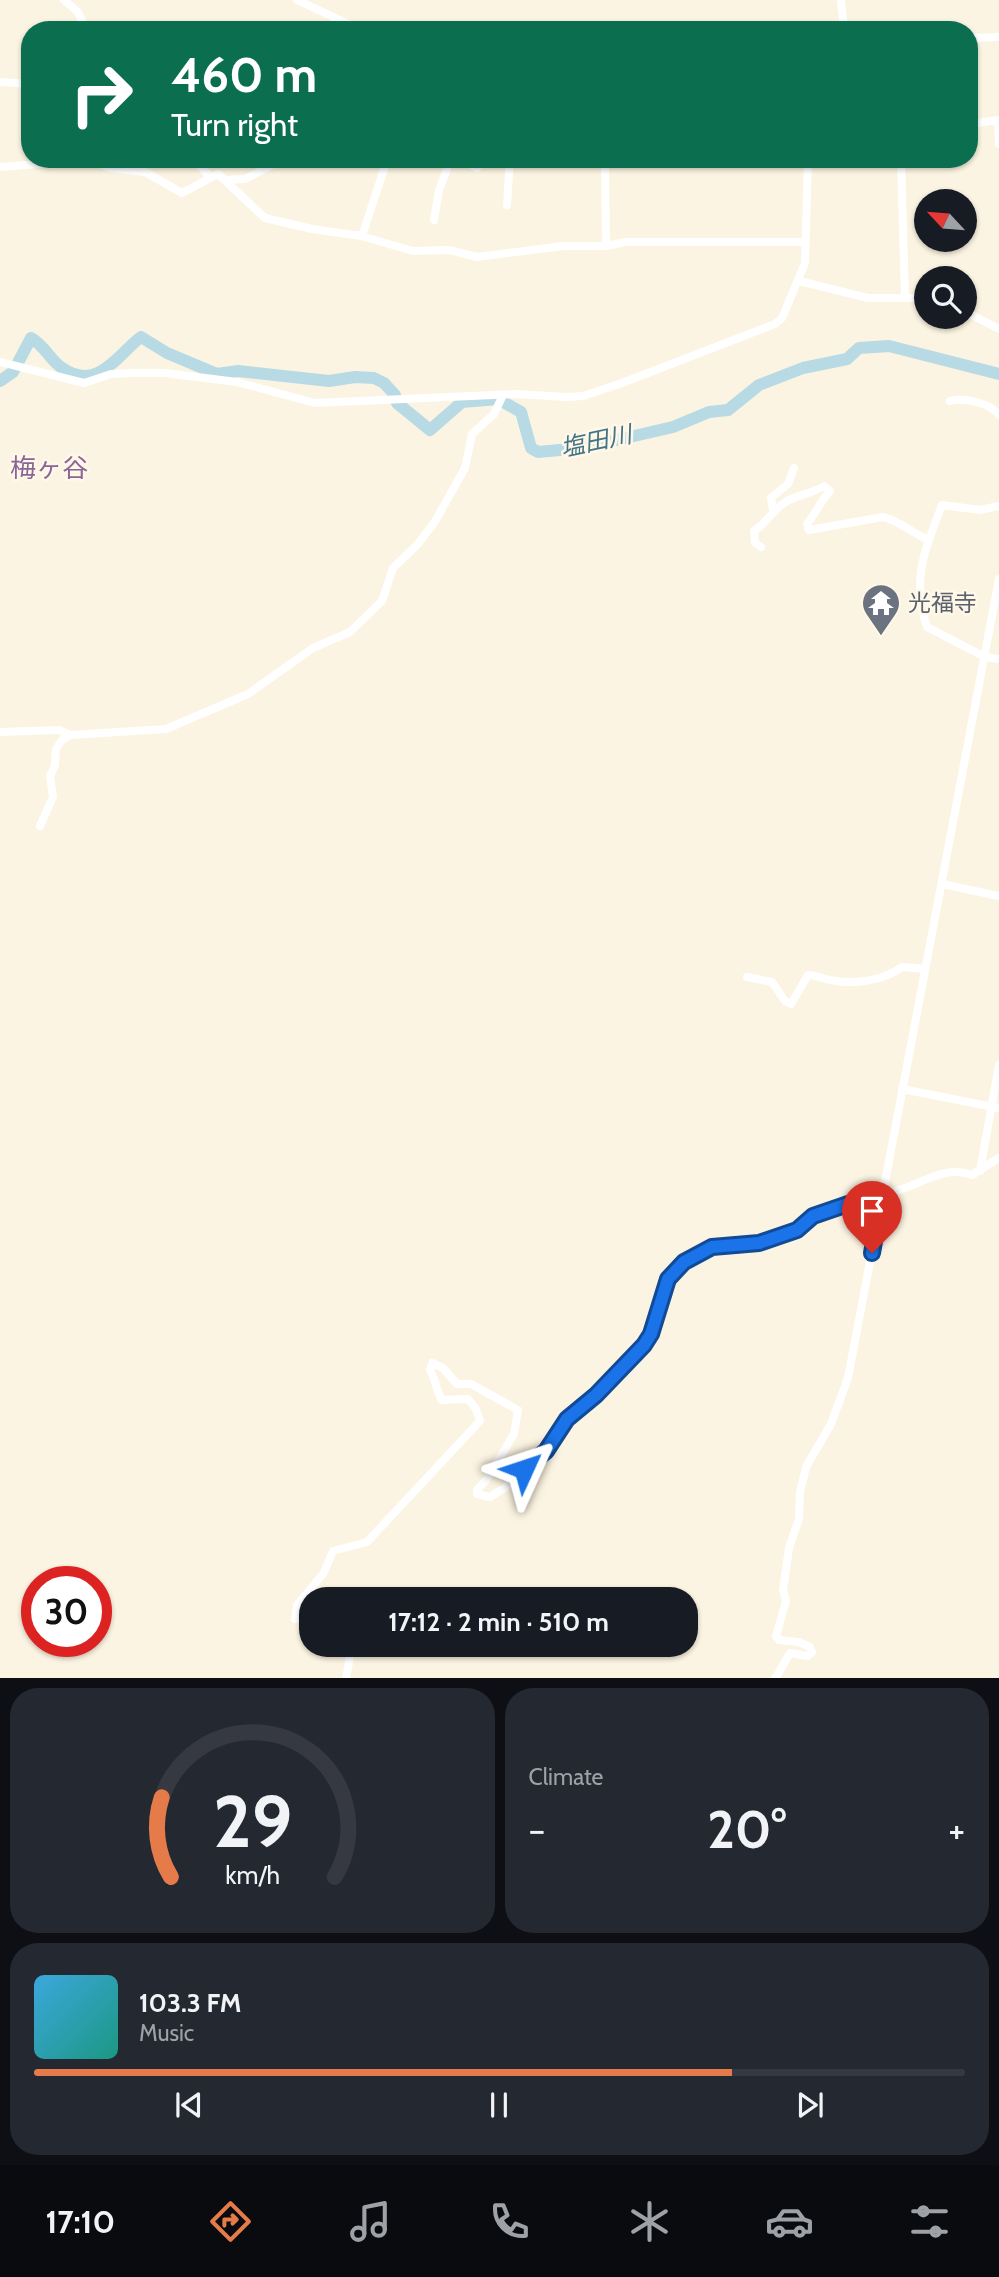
<!DOCTYPE html>
<html lang="en">
<head>
<meta charset="utf-8">
<style>
	body { margin:0; font-family:Cabin,"Noto Sans JP",sans-serif; background:#242831; color:#f1f3f6; height:100vh; display:flex; flex-direction:column; font-size:26px; white-space:nowrap }
	* { box-sizing:border-box; margin:0 }
	p { font-size:23px; color:#9ea1a6 }
	.icon { flex:none; width:38px; height:38px; fill:none; stroke:currentColor; stroke-width:2; stroke-linecap:round; stroke-linejoin:round }
	.map { position:relative; height:1678px; overflow:hidden }
	.details { display:flex; flex-direction:column; gap:10px; padding:10px; background:#0d0f14; flex:1 }
	.details>* { flex:none }
	.top-card { position:absolute; left:21px; top:21px; width:957px; height:147px; border-radius:28px; box-shadow:0 2px 5px #0004; background:#0b6e4f; color:#fff; overflow:hidden }
	.needle { width:46px; rotate:296deg }
	.controls { position:absolute; left:914px; top:189px; display:grid; gap:14px }
	.controls a { display:grid; place-items:center; width:63px; height:63px; border-radius:50%; background:#171b24; box-shadow:0 2px 5px #0004; font-size:35px }
	.speed { position:absolute; left:21px; top:1566px; display:flex; gap:14px; font-size:35px; font-weight:700; text-align:center }
	.speed>* { display:grid; place-content:center; width:91px; height:91px; border-radius:50%; background:#171b24; box-shadow:0 2px 5px #0004; line-height:1 }
	.speed .limit { border:10px solid #d22; background:#fff; color:#111 }
	.pin { position:absolute; display:grid; place-items:center; width:60px; height:60px; color:#fff; margin:-72px -30px; border-radius:50% 50% 50% 0; rotate:-45deg; box-shadow:0 0 7px #0007 }
	.pin .icon { rotate:45deg }
	.me { position:absolute; width:77px; margin:-38px; rotate:48deg; stroke-linejoin:round; filter:drop-shadow(0 0 5px #0008) }
	.turn { display:flex; align-items:center; gap:24px; height:147px; padding:0 35px; font-size:32px }
	.turn .icon { width:91px; height:91px; stroke-width:2.5 }
	.turn b { display:block; font-size:49px; line-height:60px }
	.big { font-size:52px; font-weight:700; line-height:1.1 }
	.details .card { flex:1; display:flex; flex-direction:column; justify-content:center; gap:10px; min-width:0; padding:0 24px; border-radius:28px; background:#242831 }
	.details .dial { align-items:center; gap:0 }
	.dial svg { height:182px; overflow:visible; fill:none; stroke:#363941; stroke-width:7; stroke-linecap:round; text-anchor:middle }
	.dial text { fill:#f1f3f6; stroke:none }
	.song { display:flex; align-items:center; gap:21px }
	.cover { width:84px; height:84px; border-radius:10px; background:linear-gradient(135deg,hsl(200 70% 55%),hsl(170 70% 35%)) }
	.played { height:7px; border-radius:4px; background:linear-gradient(90deg,#e47b49 75%,#363941 75%) }
	.keys { display:flex; justify-content:space-around; direction:ltr }
	.heat { display:flex; justify-content:space-between; align-items:center; font-size:38px; direction:ltr }
	.details .tiles { flex:1; display:grid; gap:10px; grid-template-columns:1fr 1fr }
	.card:last-child { grid-column:span 2 }
	.trip { position:absolute; left:299px; top:1587px; width:399px; height:70px; border-radius:28px; background:#171b24; box-shadow:0 2px 5px #0004; font-weight:700; line-height:70px; text-align:center }
	.tabs { display:flex; height:112px; justify-content:space-around; align-items:center; background:#090b0e; color:#9ea1a6 }
	.tabs .icon { width:49px; height:49px }
	.tabs .on { color:#e47b49 }
	.tabs b { font-size:32px; color:#f1f3f6 }
	.map>svg:first-child { display:block }
	.lines { fill:none; stroke-linecap:round; stroke-linejoin:round }
	.river { stroke:#b7dae5; stroke-width:12 }
	.minor { stroke:#fff; stroke-width:8 }
	.route-casing { stroke:#114b97; stroke-width:18 }
	.route { stroke:#1a73e8; stroke-width:12 }
	.labels { text-anchor:middle; dominant-baseline:central; stroke-width:5; stroke-linejoin:round; paint-order:stroke }
	.worship-label { font-size:23px; fill:#5b616d; stroke:#fff8e8; text-anchor:start }
	.water-label { font-size:24px; font-style:italic; fill:#437486; stroke:#fff8e8 }
	.quarter-label { font-size:26px; fill:#8b6596; stroke:#fff8e8 }
</style>
</head>
<body>
<div class="map">
<svg width="999" height="1679" viewBox="0 0 999 1679">
	<rect width="100%" height="100%" fill="#fcf4e2"/>
	<g class="lines">
		<path class="river" d="M0,381l13,-9 18,-34c14,8 19,22 31,30 35,25 57,-15 79,-31l26,16 50,21 21,-3 91,10 26,-4 19,1 10,5 11,12 2,8 33,27 32,-28 36,-3 23,13 10,36 7,4 44,-4 91,-21 36,-15 19,-2 31,-25 44,-17 44,-9 12,-11 30,-2 110,28"/>
		<g class="minor">
			<path d="M64,0l14,12 8,18"/>
			<path d="M297,0l64,30"/>
			<path d="M841,0l3,30"/>
			<path d="M970,38l29,-1"/>
			<path d="M0,82l30,2"/>
			<path d="M998,120l1,24"/>
			<path d="M970,124l29,-4"/>
			<path d="M194,159l15,17"/>
			<path d="M460,159l17,9"/>
			<path d="M605,159l1,87"/>
			<path d="M901,159l4,139"/>
			<path d="M0,167l91,-7 19,8 35,4 37,21 36,-19 47,44 47,11 49,7 52,15 36,-1 28,7 86,-11h43l19,-4h180"/>
			<path d="M226,180l19,-1 38,-20"/>
			<path d="M507,205l3,-46"/>
			<path d="M434,220l5,-30 12,-31"/>
			<path d="M362,236l23,-70"/>
			<path d="M799,281l69,17h58"/>
			<path d="M964,311l35,18"/>
			<path d="M0,362l84,21 27,-9 19,-1h35l72,9 78,21 202,-9 49,3 17,-1 39,-13 153,-59 7,-6 23,-55 3,-104"/>
			<path d="M950,401c14,-4 40,2 49,14"/>
			<path d="M999,506l-19,4 -38,-5c-17,45 -31,74 -15,122l58,30 14,2"/>
			<path d="M773,511l-2,-13 17,-14 6,-16"/>
			<path d="M761,547l-6,-4 -1,-12c14,-9 19,-22 33,-30 11,-6 26,-8 37,-15l6,5c-10,11 -14,22 -23,33l2,6 74,-13c16,3 28,16 44,22"/>
			<path d="M0,732l59,-2 11,5"/>
			<path d="M40,826l13,-29 -3,-21 5,-11 1,-16 6,-9 8,-5 96,-6 82,-35 65,-46 37,-16 32,-31 11,-33 24,-23 17,-22 31,-55 7,-34 22,-20 9,-19"/>
			<path d="M942,884l57,12"/>
			<path d="M747,977l25,5 13,19 6,3 17,-29c8,0 15,4 22,5 23,5 53,1 72,-13l23,2"/>
			<path d="M902,1089l97,19"/>
			<path d="M980,1171l19,-106"/>
			<path d="M882,1194c32,-3 58,-31 90,-19l27,-17"/>
			<path d="M312,1617l-17,2 2,-14 26,-31 10,-23 34,-9 113,-121 -4,-12 -8,-10 -26,1c-6,-9 -6,-20 -12,-30l2,-7 11,5 14,16h14l47,26 -4,24 -27,45 -10,11v4l13,3 16,-10 40,-36 21,-32 29,-24 48,-50 7,-11 17,-55 16,-17 28,-15 47,-4 38,-13 16,-14 35,-12 33,-2"/>
			<path d="M346,1679l6,-34"/>
			<path d="M775,1679l15,-26 18,3 4,-4 -2,-5 -11,-5 -20,-2 -3,-4 10,-35 -3,-11 6,-42 10,-29 1,-27 6,-25 25,-43 17,-46 151,-799"/>
		</g>
	</g>
	<g class="lines">
		<defs>
			<path id="route" d="M524,1469l22,-18 21,-32 29,-24 48,-50 7,-11 17,-55 16,-17 28,-15 47,-4 38,-13 16,-14 35,-12 33,-2 -9,51"/>
		</defs>
		<use href="#route" class="route-casing"/>
		<use href="#route" class="route"/>
	</g>
	<defs>
		<symbol id="temple-pin" viewBox="-11 -11 22 30"><path d="M0 17L-7.5 6A9.5 9.5 0 1 1 7.5 6Z" fill="#6b7280" stroke="#fff8e8"/><path d="M0-6L5-2H3V0L6.5 2.5H4V6H1.5V3h-3V6H-4V2.5H-6.5L-3 0V-2H-5Z" fill="#fff"/></symbol>
	</defs>
	<g fill-rule="evenodd">
		<use href="#temple-pin" x="859" y="581" width="44" height="60"/>
	</g>
	<g class="labels">
		<g class="worship-label">
			<text x="908" y="603">光福寺</text>
		</g>
		<g class="water-label">
			<text transform="translate(596 441) rotate(-12)">塩田川</text>
		</g>
		<g class="quarter-label">
			<text x="49" y="468">梅ヶ谷</text>
		</g>
	</g>
</svg>
<div class="controls">
<a><svg class="needle" viewBox="-14 -14 28 28"><path d="M0-13l5 13h-10z" fill="#e53935"/><path d="M0 13l5-13h-10z" fill="#9ea1a6"/></svg></a>
<a><svg class="icon" aria-label="search" viewBox="0 0 24 24"><circle cx="10" cy="10" r="6"/><path d="M15 15l6 6"/></svg></a>
</div>
<div class="speed"><div class="limit">30</div></div>
<div class="pin" style="left:872px;top:1253px;background:#d93025"><svg class="icon" aria-label="arrive" viewBox="0 0 24 24"><path d="M6 21V4h12l-3 4 3 4H6"/></svg></div>
<svg class="me" style="left:524px;top:1469px" viewBox="-20 -20 40 40"><path d="M0-17L14 15 0 8-14 15z" fill="#1a73e8" stroke="#fff" stroke-width="4"/></svg>
<div class="trip">17:12 · 2 min · 510 m</div>
<div class="top-card">
<div class="turn"><svg class="icon" aria-label="right" viewBox="0 0 24 24"><path d="M7 20v-9h11M14 6l5 5-5 5"/></svg><div><b>460 m</b>Turn right</div></div>
</div>
</div>
<section class="details">
<div class="tiles">
<div class="card dial"><svg viewBox="0 0 100 80">
<path d="M14 69A42 42 0 1 1 86 69"/>
<path d="M14 69A42 42 0 0 1 10 34" stroke="#e47b49"/>
<text x="50" y="56" font-size="32" font-weight="700">29</text>
<text x="50" y="72" font-size="11">km/h</text>
</svg></div>
<div class="card"><p>Climate</p>
<div class="heat"><a>−</a><b class="big">20°</b><a>+</a></div>
</div>
<div class="card">
<div class="song"><i class="cover"></i><div><b>103.3 FM</b><p>Music</p></div></div>
<div class="played"></div>
<div class="keys"><svg class="icon" aria-label="previous" viewBox="0 0 24 24"><path d="M18 5L8 12l10 7zM5 5v14"/></svg><svg class="icon" aria-label="pause" viewBox="0 0 24 24"><path d="M8 5v14M16 5v14"/></svg><svg class="icon" aria-label="next" viewBox="0 0 24 24"><path d="M6 5l10 7-10 7zM19 5v14"/></svg></div>
</div>
</div>
</section>
<nav class="tabs">
<b>17:10</b>
<svg class="icon on" aria-label="directions" viewBox="0 0 24 24"><path d="M12 3l9 9-9 9-9-9zM9 14v-3h6M13 9l2 2-2 2"/></svg>
<svg class="icon" aria-label="music" viewBox="0 0 24 24"><path d="M9 18V5l10-2v13"/><circle cx="6" cy="18" r="3"/><circle cx="16" cy="16" r="3"/></svg>
<svg class="icon" aria-label="phone" viewBox="0 0 24 24"><path d="M5 4h4l2 5-3 2q2 4 5 5l2-3 5 2v4C11 20 4 13 5 4z"/></svg>
<svg class="icon" aria-label="climate" viewBox="0 0 24 24"><path d="M12 3v18M4 7l16 10M4 17L20 7"/></svg>
<svg class="icon" aria-label="car" viewBox="0 0 24 24"><path d="M5 17H2v-5l4-1 3-4h7l3 4 3 1v5h-3M9 17h6M6 11h13"/><circle cx="7" cy="17" r="2"/><circle cx="17" cy="17" r="2"/></svg>
<svg class="icon" aria-label="filters" viewBox="0 0 24 24"><path d="M4 7h16M4 17h16"/><circle cx="9" cy="7" r="2"/><circle cx="15" cy="17" r="2"/></svg>
</nav>
</body>
</html>
